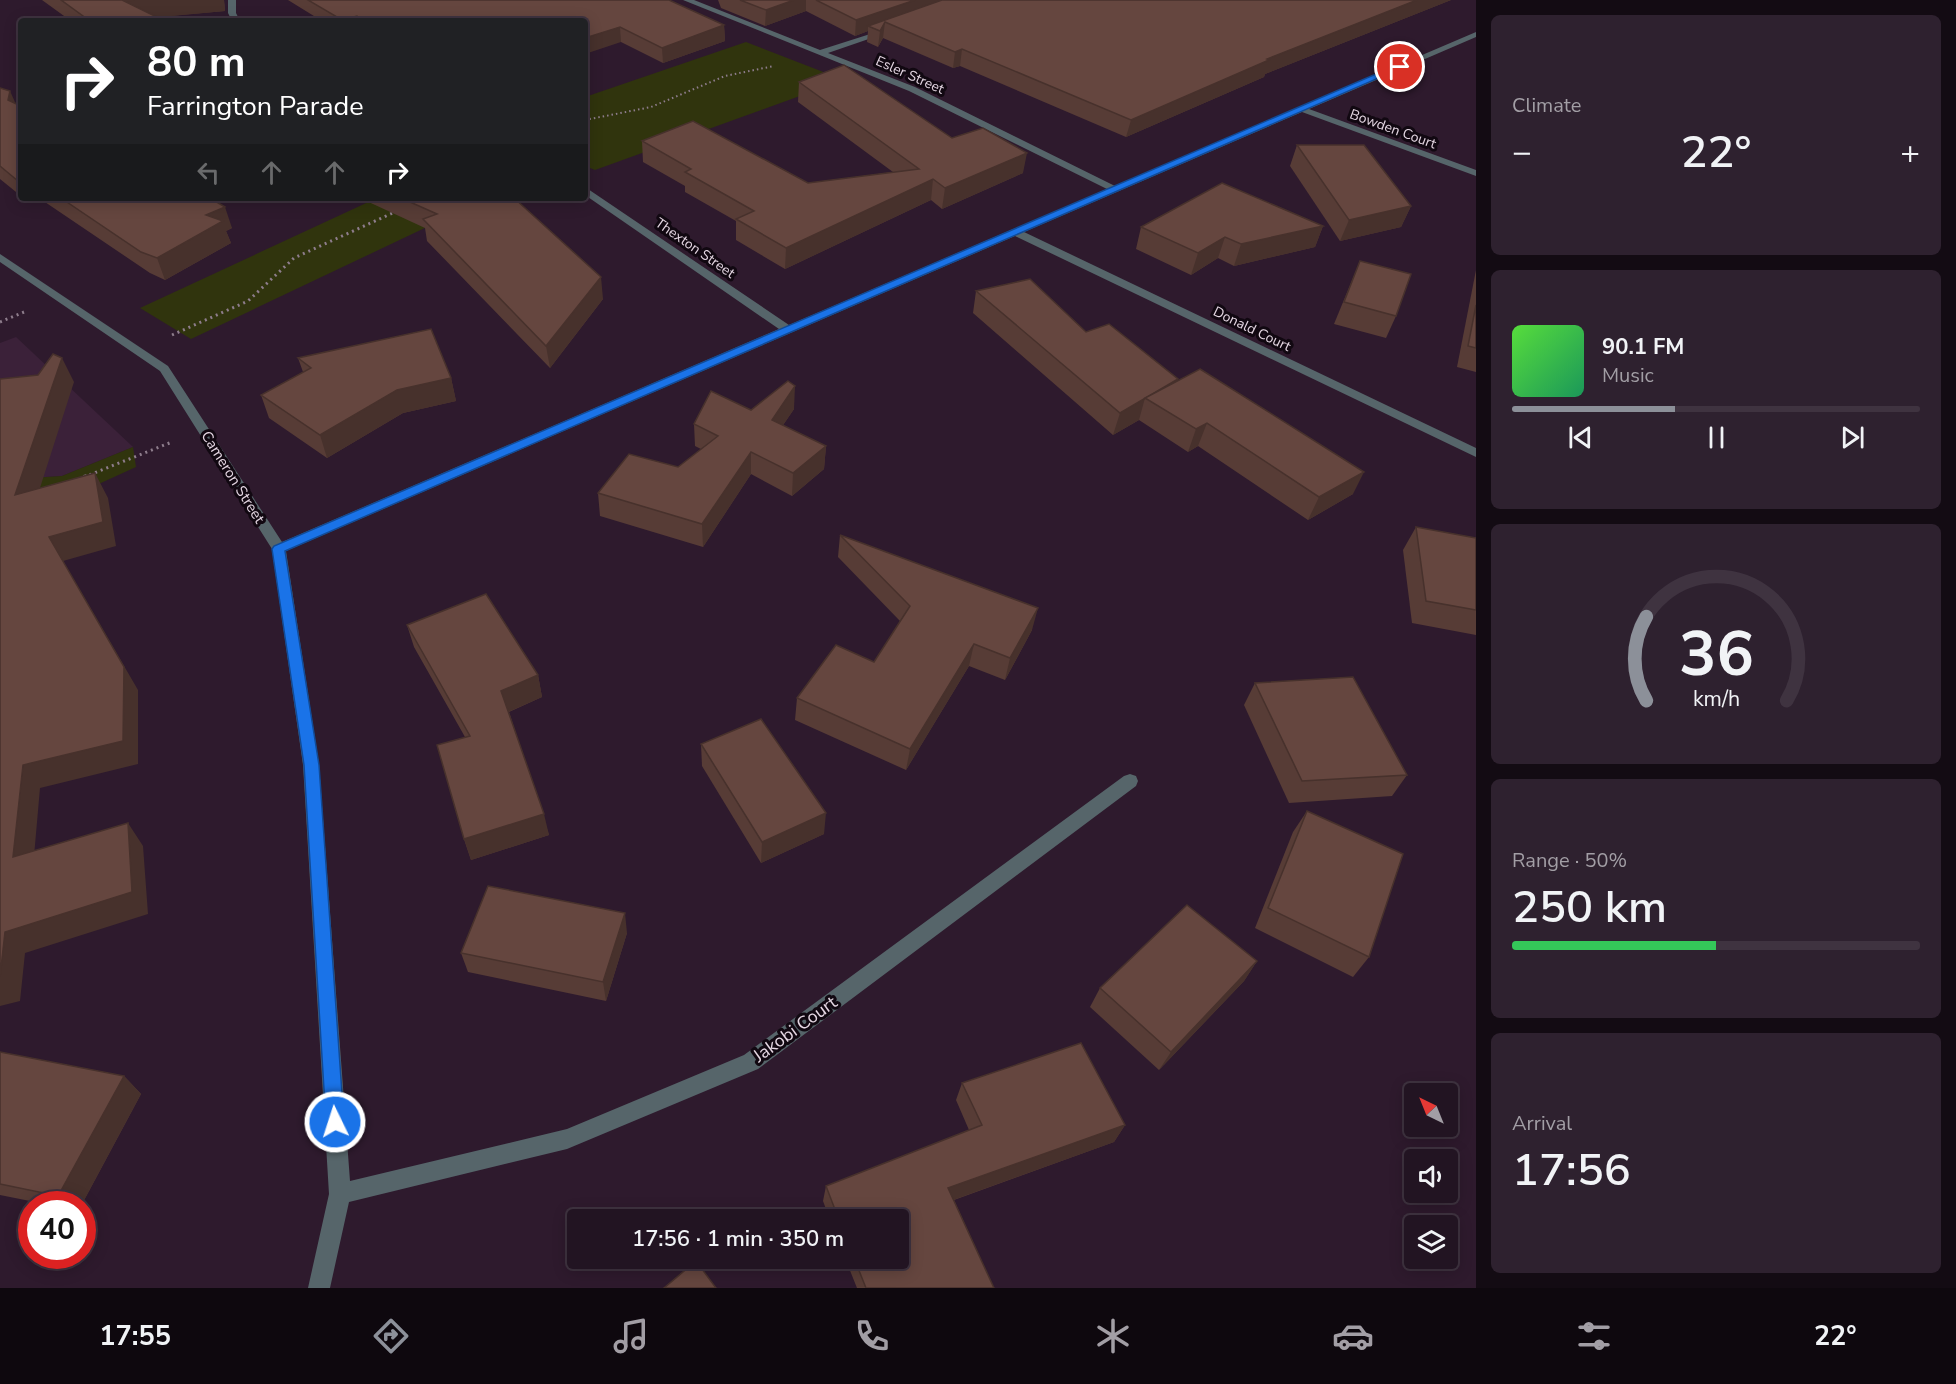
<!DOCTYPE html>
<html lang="en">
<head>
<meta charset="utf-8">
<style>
	body { margin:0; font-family:"Nunito Sans",sans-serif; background:#2e212f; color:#f1f3f6; height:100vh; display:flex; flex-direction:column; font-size:22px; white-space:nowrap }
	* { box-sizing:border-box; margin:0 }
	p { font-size:20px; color:#a29ea5 }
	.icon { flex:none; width:33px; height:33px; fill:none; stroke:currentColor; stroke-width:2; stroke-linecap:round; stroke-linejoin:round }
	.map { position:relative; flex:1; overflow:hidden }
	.drawer { display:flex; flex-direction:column; gap:15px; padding:15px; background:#130b13; width:480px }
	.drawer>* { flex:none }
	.top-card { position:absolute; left:18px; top:18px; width:570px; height:183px; border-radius:6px; box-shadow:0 3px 15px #0003,0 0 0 2px #3f3340; background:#202124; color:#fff; overflow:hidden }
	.needle { width:39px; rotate:317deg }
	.buttons { position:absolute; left:1404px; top:1083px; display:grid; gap:12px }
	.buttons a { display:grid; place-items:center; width:54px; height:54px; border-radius:6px; background:#221422; box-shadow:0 3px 15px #0003,0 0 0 2px #3f3340; font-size:30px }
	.speed { position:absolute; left:18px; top:1191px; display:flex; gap:12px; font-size:30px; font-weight:700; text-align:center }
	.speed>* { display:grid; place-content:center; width:78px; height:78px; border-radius:50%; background:#221422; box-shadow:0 3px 15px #0003,0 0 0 2px #3f3340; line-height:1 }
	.speed .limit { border:9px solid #d22; background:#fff; color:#111 }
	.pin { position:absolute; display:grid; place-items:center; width:51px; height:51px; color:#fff; margin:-26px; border:3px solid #fff; border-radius:50%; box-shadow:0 2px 6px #0007 }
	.me { position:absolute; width:66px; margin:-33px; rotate:356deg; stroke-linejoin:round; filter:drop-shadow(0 0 4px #0008) }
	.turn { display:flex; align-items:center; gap:21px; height:126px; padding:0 30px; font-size:27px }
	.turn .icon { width:78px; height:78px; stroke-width:2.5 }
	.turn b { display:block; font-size:42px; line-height:51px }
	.lanes { display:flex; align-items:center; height:57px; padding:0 30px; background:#0003; justify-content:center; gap:30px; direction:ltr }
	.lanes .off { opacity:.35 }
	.big { font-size:45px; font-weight:600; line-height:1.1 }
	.drawer .tile { flex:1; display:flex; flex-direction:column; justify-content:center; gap:9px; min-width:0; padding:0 21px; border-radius:9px; background:#2e212f }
	.drawer .dial { align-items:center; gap:0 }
	.dial svg { height:156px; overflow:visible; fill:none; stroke:#3f3340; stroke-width:7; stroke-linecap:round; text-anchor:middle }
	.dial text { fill:#f1f3f6; stroke:none }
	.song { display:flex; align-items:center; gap:18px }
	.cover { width:72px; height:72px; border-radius:9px; background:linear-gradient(135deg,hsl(110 70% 55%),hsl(150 70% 35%)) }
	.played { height:6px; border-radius:3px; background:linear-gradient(90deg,#8c9099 40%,#3f3340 40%) }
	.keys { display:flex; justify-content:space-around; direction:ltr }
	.heat { display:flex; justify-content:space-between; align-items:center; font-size:33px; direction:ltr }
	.charge { height:9px; border-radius:4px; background:linear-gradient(90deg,#34c759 50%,#3f3340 0) }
	.trip { position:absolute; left:567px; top:1209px; width:342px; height:60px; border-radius:6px; background:#221422; box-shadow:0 3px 15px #0003,0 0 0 2px #3f3340; font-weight:600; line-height:60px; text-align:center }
	.menu { display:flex; height:96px; justify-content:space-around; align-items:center; background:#0e080e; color:#a29ea5 }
	.menu .icon { width:42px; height:42px }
	.menu .selected { color:#8c9099 }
	.menu b { font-size:27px; color:#f1f3f6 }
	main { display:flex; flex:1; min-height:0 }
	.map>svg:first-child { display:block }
	.built { fill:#3b2139 }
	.green { fill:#30340d }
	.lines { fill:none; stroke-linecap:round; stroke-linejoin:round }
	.path-far2 { stroke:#8e7d8c; stroke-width:2; stroke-dasharray:1.5 3; stroke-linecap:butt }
	.path-far1 { stroke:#8e7d8c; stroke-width:3; stroke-dasharray:2 4; stroke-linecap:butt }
	.path { stroke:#8e7d8c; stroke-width:4; stroke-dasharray:3 4.5; stroke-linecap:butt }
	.minor { fill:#56656a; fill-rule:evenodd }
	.wall { fill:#573c36 }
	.shaded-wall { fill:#47312c }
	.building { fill:#65463f; stroke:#47312c; stroke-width:1.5 }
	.route { fill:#1a73e8; stroke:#114b97; stroke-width:1.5 }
	.labels { text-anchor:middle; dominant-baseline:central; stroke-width:6; stroke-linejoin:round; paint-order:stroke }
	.far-street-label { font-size:14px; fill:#e5d7e3; stroke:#110811 }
	.street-label { font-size:15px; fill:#e5d7e3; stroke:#110811 }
	.near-street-label { font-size:18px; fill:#e5d7e3; stroke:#110811 }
</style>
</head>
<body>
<main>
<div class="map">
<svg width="1476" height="1288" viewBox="0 0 1476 1288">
	<rect width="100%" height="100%" fill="#2e1a2d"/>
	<path class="built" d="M16,337l117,110 -71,29 -62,4v-137z"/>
	<g class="green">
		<path d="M746,42l98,38 -249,90 -10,-4v-69z"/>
		<path d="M377,198h111l-297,141 -51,-31z"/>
		<path d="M133,447l3,20 -136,62v-49l62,-4z"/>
	</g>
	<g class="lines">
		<path class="path-far2" d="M585,120l66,-13 74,-31 49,-10"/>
		<g class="path-far1">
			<path d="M0,322l24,-10"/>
			<path d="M172,335l76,-34 46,-43 103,-47"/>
			<path d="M84,477l88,-35"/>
		</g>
		<path class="path" d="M84,477l3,-1"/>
		<g class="minor">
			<path d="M228,0h8v13l4,8h-8l-4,-8z"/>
			<path d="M683,0h11l126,50 69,-22v4l-61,21 87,34 200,99 361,-154v5l-167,72 167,61v6l-174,-64 -278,120 452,216v9l-461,-221 -729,315 33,214 31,416 217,-52 177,-74 380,-279 6,-2 6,2 2,5 -2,5 -378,283 -191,80 -218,53 -19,86h-22l21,-94 -26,-429 -31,-216 -112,-178 -160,-109v-8l168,112 114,176 497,-213 -194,-134v-8l204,138 318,-136 -198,-98z"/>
		</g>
	</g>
	<g class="wall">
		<path d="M42,0h182l1,11 -68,6 8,4h-94z"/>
		<path d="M288,0h381l55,25 1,16 -62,22 -42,-21 -36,-21h-263z"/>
		<path d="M718,0h733l-186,74 -1,3 -138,60 -166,-71 -7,2 -70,-30 -5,9 -11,-5 1,-11 -13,5 -49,-25 -41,15 -44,-18z"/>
		<path d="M799,82l153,56 71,35 -81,36 -11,-9 -146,69 -49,-29v-19l-51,-29v-6l-42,-24 -1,-21 166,42 85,-11 -95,-70z"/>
		<path d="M0,88l16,16 5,2v90l-21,-17z"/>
		<path d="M1297,145l114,61 -10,21 -61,14 -50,-75z"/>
		<path d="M39,198h171l22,30 -6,3 5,12 -66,37 -15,-7z"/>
		<path d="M360,198h154l89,101 -53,69 -123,-127 -2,-13z"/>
		<path d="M1323,226l-8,21 -81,19 -16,-8 -27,17 -55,-26 5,-22z"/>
		<path d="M1360,261l36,55 -10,22 -52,-14z"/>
		<path d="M1476,270v102l-19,-5z"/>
		<path d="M976,291l110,41 92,49 175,113 -45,26 -110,-74 -10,6 -49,-32 -26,15 -140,-122z"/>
		<path d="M298,358l153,20 5,23 -53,12 -76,45 -58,-40 -8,-23 42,-23z"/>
		<path d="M794,409l-11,16 43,21 -2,23 -32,27 -41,-22 -48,73 -103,-31 -2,-23 80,-26 23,-18 -6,-3 -1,-22 57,-14z"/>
		<path d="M1416,527l60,11v97l-64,-12 -9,-73z"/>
		<path d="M840,535l192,95 -27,50 -36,-14 -63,104 -111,-50 2,-22 77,-36 26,-41 -62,-64z"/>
		<path d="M407,625l131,50 4,22 -33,15 40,123 -78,25 -7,-21 1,-102 -51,-90z"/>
		<path d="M1255,683l152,92 -15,21 -103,7 -45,-98z"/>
		<path d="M701,744l123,90 -63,29 -59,-97z"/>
		<path d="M1307,811l62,146 -16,20 -98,-49 38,-96z"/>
		<path d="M627,933l-21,68 -138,-29 -7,-19z"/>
		<path d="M1257,961l-13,20 -85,89 -69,-63 10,-19z"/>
		<path d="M0,1052l124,24 17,18 -59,110h-37l-45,-9z"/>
		<path d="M962,1083l163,42 -11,17 -160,58 40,88h-137l-12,-30h53v-38h-68l-7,-19 3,-15 143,-56 -13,-30z"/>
	</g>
	<g class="shaded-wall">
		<path d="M135,0h89l1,11 -95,9 -6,-19z"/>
		<path d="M794,0h12v11l-41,15 1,-16z"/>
		<path d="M915,0h44l-74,22 -2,16 -5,9 2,-16 -12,-5v5l-13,5 1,-16z"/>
		<path d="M1417,0h34l-186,74 -1,3 -138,60 5,-17 136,-61z"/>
		<path d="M357,16l1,5h-16v-1z"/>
		<path d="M724,25l1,16 -62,22 -1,-15z"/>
		<path d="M620,27l1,15 -36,12v-16z"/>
		<path d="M962,49l-2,17 -7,2 2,-16z"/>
		<path d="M10,91l9,20 -11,-11z"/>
		<path d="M1027,153l-4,20 -81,36 3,-21z"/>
		<path d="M933,179l-2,21 -146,69 1,-21z"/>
		<path d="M26,198h12l-10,4z"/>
		<path d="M1411,206l-10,21 -61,14 9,-21z"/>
		<path d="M225,207l7,21 -6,3 5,12 -66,37 -8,-22 49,-43z"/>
		<path d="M1323,226l-8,21 -81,19 7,-22z"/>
		<path d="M1225,237l-7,21 -27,17 7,-22z"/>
		<path d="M601,277l2,22 -53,69 -4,-22z"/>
		<path d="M62,358l12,24 -44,137 -15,-24z"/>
		<path d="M451,378l5,23 -53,12 -76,45 -7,-23 77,-45z"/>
		<path d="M1178,379l-7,22 -26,-3 -6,22 -26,15 7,-22z"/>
		<path d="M795,386l-1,23 -23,34 1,-23z"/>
		<path d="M1207,423l-9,23 -10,6 8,-23z"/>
		<path d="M826,446l-2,23 -32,27 1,-23z"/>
		<path d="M751,452v22l-48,73 -1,-23z"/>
		<path d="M1364,472l-11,22 -45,26 11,-23z"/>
		<path d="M95,473l13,25 8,48 -53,15 75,129v74l-98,24 -8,91 -19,-22 36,-320z"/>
		<path d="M1038,608l-6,22 -27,50 5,-22z"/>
		<path d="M974,644l-5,22 -63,104 4,-21z"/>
		<path d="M538,675l4,22 -36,16 -5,-22z"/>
		<path d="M826,813l-2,21 -63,29 1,-21z"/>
		<path d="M544,814l5,21 -78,25 -7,-21z"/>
		<path d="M128,823l15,23 5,68 -123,39 -5,48 -20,5v-29l5,-45z"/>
		<path d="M625,913l2,20 -21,68 -3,-19z"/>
		<path d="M1257,961l-13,20 -85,89 12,-18z"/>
		<path d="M124,1076l17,18 -59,110h-13l-11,-8z"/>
		<path d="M1125,1125l-11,17 -172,62 6,-16z"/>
	</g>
	<g class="building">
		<path d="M61,0h74l-11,1 41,20h-75z"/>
		<path d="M308,0h361l55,25 -62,23 -42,-21 -35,11v-17h-223l-5,-5 -15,4z"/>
		<path d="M740,0h54l-28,10z"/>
		<path d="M816,0h99l-59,20z"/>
		<path d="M942,0h475l-150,59 2,1 -138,60 -169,-71 -7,3 -70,-30 -5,9 -12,-5z"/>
		<path d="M844,65l108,73 31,-10 44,25 -82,35 -12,-9 -147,69 -50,-29 18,-8 -69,-39 6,-3 -49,-28 51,-20 115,62 111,-14 -120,-87z"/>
		<path d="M0,88l10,3 -2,9 13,6v74l-3,1 -18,-15z"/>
		<path d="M1297,145h67l47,61 -62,14z"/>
		<path d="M1222,183l101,43 -82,18 -16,-7 -27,16 -57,-26z"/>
		<path d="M61,198h149l15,9 -19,8 17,6 -66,37 -16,-6z"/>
		<path d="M401,198h113l87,79 -55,69 -123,-127 14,-5z"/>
		<path d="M1360,261l51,13 -15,42 -52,-14z"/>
		<path d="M1030,279l56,53 23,-8 69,55 -58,34 -144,-122z"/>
		<path d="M1476,305v43l-8,-2z"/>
		<path d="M431,329l20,49 -54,12 -77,45 -59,-40 50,-27 -13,-10z"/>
		<path d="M53,354l9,4 -47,137 80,-22 8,49 -54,15 75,130 -1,74 -100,24 -10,92 115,-34 4,69 -127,40 -5,45v-598l38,-4z"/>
		<path d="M1200,369l164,103 -45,25 -112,-74 -11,6 -51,-31z"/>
		<path d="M788,381l7,5 -23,34 54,26 -33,27 -42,-21 -49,72 -104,-31 31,-39 49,13 40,-31 -24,-12 17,-33 40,19z"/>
		<path d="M1416,527l60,11v72l-50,-9z"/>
		<path d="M840,535l198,73 -28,50 -36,-14 -64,105 -113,-51 39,-53 38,17 36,-56z"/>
		<path d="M486,594l52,81 -37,16 43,123 -80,25 -27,-94 33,-9 -63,-111z"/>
		<path d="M1353,677l54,98 -105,6 -47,-98z"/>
		<path d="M761,719l65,94 -64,29 -61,-98z"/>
		<path d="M1307,811l96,43 -34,103 -101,-49z"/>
		<path d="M488,886l137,27 -22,69 -142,-29z"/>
		<path d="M1187,905l70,56 -86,91 -71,-64z"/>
		<path d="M1081,1043l44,82 -177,63 46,100h-128l-12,-30h44v-38h-59l-13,-34 156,-61 -20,-42z"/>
		<path d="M0,1052l124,24 -66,120 -58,-12z"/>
		<path d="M696,1261l20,27h-52z"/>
	</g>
	<path class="route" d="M1397,65l7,2 -1119,484 34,214 25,357 -2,7 -7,2 -7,-2 -2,-7 -22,-357 -32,-216 2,-3z"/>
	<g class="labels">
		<g class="far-street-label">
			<text transform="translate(910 75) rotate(24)">Esler Street</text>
			<text transform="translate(1393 129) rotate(20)">Bowden Court</text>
			<text transform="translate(695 248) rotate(35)">Thexton Street</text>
			<text transform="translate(1252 329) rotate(26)">Donald Court</text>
		</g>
		<g class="street-label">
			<text transform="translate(233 477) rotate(58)">Cameron Street</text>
		</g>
		<g class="near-street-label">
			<text transform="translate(795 1029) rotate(-36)">Jakobi Court</text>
		</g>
	</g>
</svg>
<div class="buttons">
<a><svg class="needle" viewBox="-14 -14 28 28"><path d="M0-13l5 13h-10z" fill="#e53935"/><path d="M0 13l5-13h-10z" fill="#a29ea5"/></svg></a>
<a><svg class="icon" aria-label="sound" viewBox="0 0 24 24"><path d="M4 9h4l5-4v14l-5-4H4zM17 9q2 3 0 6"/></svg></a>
<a><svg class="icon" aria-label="layers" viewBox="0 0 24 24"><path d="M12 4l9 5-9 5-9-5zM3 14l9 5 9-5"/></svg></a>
</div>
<div class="speed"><div class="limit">40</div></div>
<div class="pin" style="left:1400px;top:67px;background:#d93025"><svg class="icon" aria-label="arrive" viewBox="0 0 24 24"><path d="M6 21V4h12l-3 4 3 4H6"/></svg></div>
<svg class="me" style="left:335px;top:1122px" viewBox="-20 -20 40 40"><circle r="17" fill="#1a73e8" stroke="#fff" stroke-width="3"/><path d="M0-11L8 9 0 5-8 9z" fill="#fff"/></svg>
<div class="trip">17:56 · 1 min · 350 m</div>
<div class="top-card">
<div class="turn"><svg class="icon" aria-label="right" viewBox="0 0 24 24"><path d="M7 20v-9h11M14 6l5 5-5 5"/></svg><div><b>80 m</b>Farrington Parade</div></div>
<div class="lanes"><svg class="icon off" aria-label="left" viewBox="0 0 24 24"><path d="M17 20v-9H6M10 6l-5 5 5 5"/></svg><svg class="icon off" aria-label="ahead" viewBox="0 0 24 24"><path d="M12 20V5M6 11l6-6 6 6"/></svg><svg class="icon off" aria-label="ahead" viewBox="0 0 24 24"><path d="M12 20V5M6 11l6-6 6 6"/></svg><svg class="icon" aria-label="right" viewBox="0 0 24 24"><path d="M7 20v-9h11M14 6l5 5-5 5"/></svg></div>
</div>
</div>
<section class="drawer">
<div class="tile"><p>Climate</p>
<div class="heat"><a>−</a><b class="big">22°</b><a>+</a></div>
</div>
<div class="tile">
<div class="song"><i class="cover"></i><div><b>90.1 FM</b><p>Music</p></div></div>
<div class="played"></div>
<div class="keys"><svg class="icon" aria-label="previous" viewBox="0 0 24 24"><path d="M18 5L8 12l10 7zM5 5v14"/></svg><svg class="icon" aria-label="pause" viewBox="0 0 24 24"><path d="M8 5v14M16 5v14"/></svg><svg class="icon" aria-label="next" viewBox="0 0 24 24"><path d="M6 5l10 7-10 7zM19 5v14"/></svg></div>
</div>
<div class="tile dial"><svg viewBox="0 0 100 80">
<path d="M14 69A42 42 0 1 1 86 69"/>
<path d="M14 69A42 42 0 0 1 14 26" stroke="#8c9099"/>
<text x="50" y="56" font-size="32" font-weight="700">36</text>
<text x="50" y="72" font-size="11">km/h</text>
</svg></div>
<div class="tile"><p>Range · 50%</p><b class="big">250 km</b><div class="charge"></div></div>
<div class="tile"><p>Arrival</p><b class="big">17:56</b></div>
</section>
</main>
<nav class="menu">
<b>17:55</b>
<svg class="icon selected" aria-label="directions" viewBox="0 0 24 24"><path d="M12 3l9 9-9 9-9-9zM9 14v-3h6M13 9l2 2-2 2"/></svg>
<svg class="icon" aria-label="music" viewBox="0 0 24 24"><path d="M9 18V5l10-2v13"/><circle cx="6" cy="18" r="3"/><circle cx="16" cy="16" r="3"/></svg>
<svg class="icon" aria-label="phone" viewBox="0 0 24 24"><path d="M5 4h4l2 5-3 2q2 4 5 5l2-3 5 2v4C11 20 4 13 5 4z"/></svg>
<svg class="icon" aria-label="climate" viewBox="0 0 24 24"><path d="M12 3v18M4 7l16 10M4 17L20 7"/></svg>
<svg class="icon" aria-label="car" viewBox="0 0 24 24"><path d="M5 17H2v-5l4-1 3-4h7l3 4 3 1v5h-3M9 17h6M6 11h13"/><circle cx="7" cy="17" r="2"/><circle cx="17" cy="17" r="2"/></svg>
<svg class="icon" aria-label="filters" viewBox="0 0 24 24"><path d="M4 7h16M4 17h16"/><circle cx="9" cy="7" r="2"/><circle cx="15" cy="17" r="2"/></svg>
<b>22°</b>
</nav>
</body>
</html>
